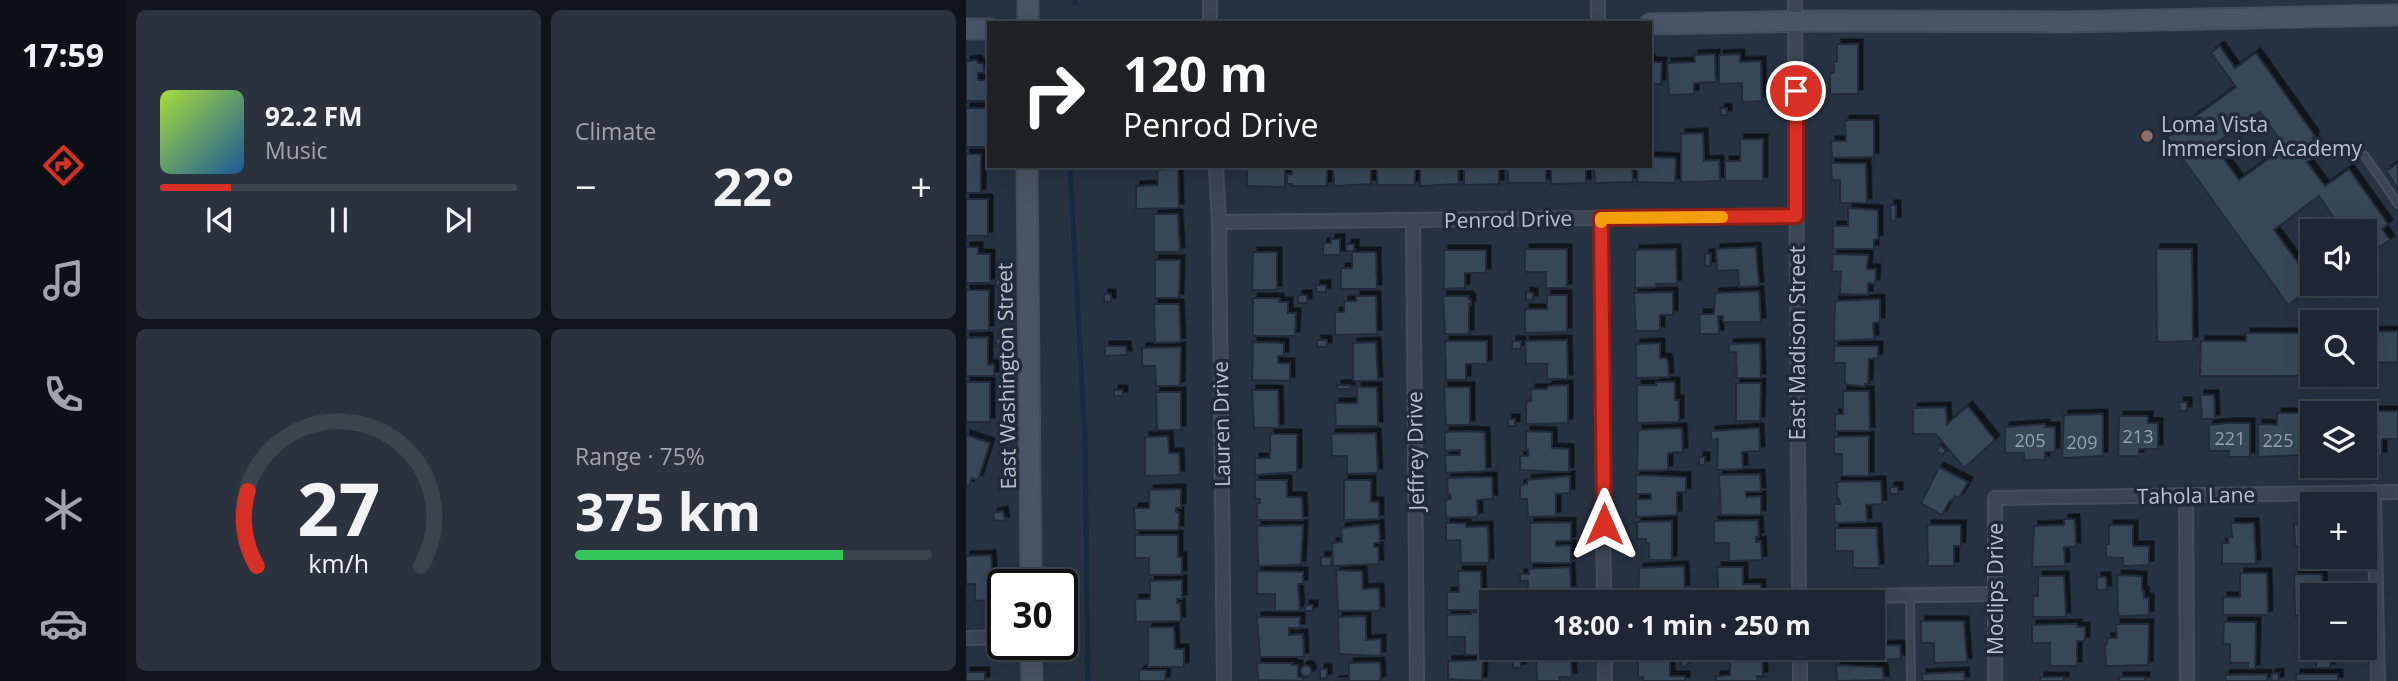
<!DOCTYPE html>
<html lang="en">
<head>
<meta charset="utf-8">
<style>
	body { margin:0; font-family:"Open Sans",sans-serif; background:#2a323e; color:#f1f3f6; height:100vh; display:flex; flex-direction:column; font-size:26px; white-space:nowrap }
	* { box-sizing:border-box; margin:0 }
	p { font-size:23px; color:#a0a5ac }
	.icon { flex:none; width:38px; height:38px; fill:none; stroke:currentColor; stroke-width:2; stroke-linecap:round; stroke-linejoin:round }
	.map { position:relative; flex:1; overflow:hidden }
	.sheet { display:flex; flex-direction:column; gap:10px; padding:10px; background:#10151c; width:840px }
	.sheet>* { flex:none }
	.guide { position:absolute; left:21px; top:21px; width:665px; height:147px; border-radius:0px; box-shadow:0 7px 28px #0002,0 0 0 2px #3b434d; background:#202124; color:#fff; overflow:hidden }
	.fabs { position:absolute; left:1334px; top:219px; display:grid; gap:14px }
	.fabs a { display:grid; place-items:center; width:77px; height:77px; border-radius:0px; background:#1d2632; box-shadow:0 7px 28px #0002,0 0 0 2px #3b434d; font-size:35px }
	.speed { position:absolute; left:21px; top:569px; display:flex; gap:14px; font-size:35px; font-weight:700; text-align:center }
	.speed>* { display:grid; place-content:center; width:91px; height:91px; border-radius:50%; background:#1d2632; box-shadow:0 7px 28px #0002,0 0 0 2px #3b434d; line-height:1 }
	.speed .limit { border:4px solid #111; border-radius:10px; background:#fff; color:#111 }
	.pin { position:absolute; display:grid; place-items:center; width:60px; height:60px; color:#fff; margin:-30px; border:4px solid #fff; border-radius:50%; box-shadow:0 2px 7px #0007 }
	.me { position:absolute; width:77px; margin:-38px; rotate:0deg; stroke-linejoin:round; filter:drop-shadow(0 0 5px #0008) }
	.turn { display:flex; align-items:center; gap:24px; height:147px; padding:0 21px; font-size:32px }
	.turn .icon { width:91px; height:91px; stroke-width:2.5 }
	.turn b { display:block; font-size:49px; line-height:60px }
	.big { font-size:52px; font-weight:700; line-height:1.1 }
	.sheet .card { flex:1; display:flex; flex-direction:column; justify-content:center; gap:10px; min-width:0; padding:0 24px; border-radius:10px; background:#2a323e }
	.sheet .dial { align-items:center; gap:0 }
	.dial svg { height:182px; overflow:visible; fill:none; stroke:#3b434d; stroke-width:7; stroke-linecap:round; text-anchor:middle }
	.dial text { fill:#f1f3f6; stroke:none }
	.song { display:flex; align-items:center; gap:21px }
	.cover { width:84px; height:84px; border-radius:10px; background:linear-gradient(135deg,hsl(80 70% 55%),hsl(210 70% 35%)) }
	.played { height:7px; border-radius:4px; background:linear-gradient(90deg,#d93025 20%,#3b434d 20%) }
	.keys { display:flex; justify-content:space-around; direction:ltr }
	.heat { display:flex; justify-content:space-between; align-items:center; font-size:38px; direction:ltr }
	.charge { height:10px; border-radius:5px; background:linear-gradient(90deg,#34c759 75%,#3b434d 0) }
	.sheet .tiles { flex:1; display:grid; gap:10px; grid-template-columns:repeat(2,1fr) }
	.trip { position:absolute; left:513px; top:590px; width:406px; height:70px; border-radius:0px; background:#1d2632; box-shadow:0 7px 28px #0002,0 0 0 2px #3b434d; font-weight:700; line-height:70px; text-align:center }
	main { display:flex; flex:1; min-height:0 }
	.menu { display:flex; flex-direction:column; width:126px; justify-content:space-around; align-items:center; background:#0c0f14; color:#a0a5ac }
	.menu .icon { width:49px; height:49px }
	.menu .selected { color:#d93025 }
	.menu b { font-size:32px; color:#f1f3f6 }
	.map>svg:first-child { display:block }
	.lines { fill:none; stroke-linecap:round; stroke-linejoin:round }
	.stream { stroke:#192a42; stroke-width:5 }
	.building { fill:#394759; stroke:#222c3a; stroke-width:2; fill-rule:evenodd; filter:url(#shadow) }
	.lane-casing { stroke:#454e5c; stroke-width:10 }
	.street-casing { stroke:#454e5c; stroke-width:16 }
	.secondary-casing { stroke:#454e5c; stroke-width:23 }
	.lane { stroke:#3b4553; stroke-width:6 }
	.street { stroke:#3b4553; stroke-width:12 }
	.secondary { stroke:#495466; stroke-width:19 }
	.route-casing { stroke:#8d1f18; stroke-width:18 }
	.route { stroke:#d93025; stroke-width:12 }
	.slow { stroke:#f59e0b; stroke-width:12 }
	.education-dot { fill:#8d6e63; stroke:#202a38; stroke-width:2.5 }
	.labels { text-anchor:middle; dominant-baseline:central; stroke-width:7; stroke-linejoin:round; paint-order:stroke }
	.number-label { font-size:18px; fill:#97a0ae }
	.poi-label { font-size:21px; fill:#b9c0cc; stroke:#202a38; text-anchor:start }
	.street-label { font-size:21px; fill:#b9c0cc; stroke:#202a38 }
</style>
</head>
<body>
<main>
<nav class="menu">
<b>17:59</b>
<svg class="icon selected" aria-label="directions" viewBox="0 0 24 24"><path d="M12 3l9 9-9 9-9-9zM9 14v-3h6M13 9l2 2-2 2"/></svg>
<svg class="icon" aria-label="music" viewBox="0 0 24 24"><path d="M9 18V5l10-2v13"/><circle cx="6" cy="18" r="3"/><circle cx="16" cy="16" r="3"/></svg>
<svg class="icon" aria-label="phone" viewBox="0 0 24 24"><path d="M5 4h4l2 5-3 2q2 4 5 5l2-3 5 2v4C11 20 4 13 5 4z"/></svg>
<svg class="icon" aria-label="climate" viewBox="0 0 24 24"><path d="M12 3v18M4 7l16 10M4 17L20 7"/></svg>
<svg class="icon" aria-label="car" viewBox="0 0 24 24"><path d="M5 17H2v-5l4-1 3-4h7l3 4 3 1v5h-3M9 17h6M6 11h13"/><circle cx="7" cy="17" r="2"/><circle cx="17" cy="17" r="2"/></svg>
</nav>
<section class="sheet">
<div class="tiles">
<div class="card">
<div class="song"><i class="cover"></i><div><b>92.2 FM</b><p>Music</p></div></div>
<div class="played"></div>
<div class="keys"><svg class="icon" aria-label="previous" viewBox="0 0 24 24"><path d="M18 5L8 12l10 7zM5 5v14"/></svg><svg class="icon" aria-label="pause" viewBox="0 0 24 24"><path d="M8 5v14M16 5v14"/></svg><svg class="icon" aria-label="next" viewBox="0 0 24 24"><path d="M6 5l10 7-10 7zM19 5v14"/></svg></div>
</div>
<div class="card"><p>Climate</p>
<div class="heat"><a>−</a><b class="big">22°</b><a>+</a></div>
</div>
<div class="card dial"><svg viewBox="0 0 100 80">
<path d="M14 69A42 42 0 1 1 86 69"/>
<path d="M14 69A42 42 0 0 1 10 36" stroke="#d93025"/>
<text x="50" y="56" font-size="32" font-weight="700">27</text>
<text x="50" y="72" font-size="11">km/h</text>
</svg></div>
<div class="card"><p>Range · 75%</p><b class="big">375 km</b><div class="charge"></div></div>
</div>
</section>
<div class="map">
<svg width="1432" height="681" viewBox="0 0 1432 681">
	<defs>
		<filter id="shadow"><feDropShadow dx="4.5" dy="-4.5" stdDeviation="0" flood-color="#0009"/></filter>
	</defs>
	<rect width="100%" height="100%" fill="#273343"/>
	<g class="lines">
		<g class="stream">
			<path d="M109,3v-3"/>
			<path d="M104,166l15,274 3,241"/>
		</g>
	</g>
	<g class="building">
		<path d="M871,44h21v50h-28v-21h4v-11h3z"/>
		<path d="M1254,46l15,22 21,-15 59,83 -3,2 10,14 -15,10 18,24 24,-17 39,55 -6,5 8,11 -26,18v-27h-21l-24,-35 -45,34 25,34 13,-10v30h17l-14,9 -3,-5 -24,17 -121,-168 69,-50 -25,-34zM1294,112l25,35 -46,33 -25,-35z"/>
		<path d="M749,54l1,28 -22,1v11l-25,1 -2,-32 28,-1 -1,-7z"/>
		<path d="M774,54v8l21,-1 1,40 -20,1v-19l-23,1v-29z"/>
		<path d="M684,59l2,3h10l-1,22h-11z"/>
		<path d="M11,60l1,3h5l1,10h-6v7h10l1,21h-23v-40z"/>
		<path d="M0,108h20l1,39h-21z"/>
		<path d="M754,108h7v7h-6z"/>
		<path d="M879,120h29v37l-42,1 -1,-17h15z"/>
		<path d="M737,133l1,28 15,-1 1,21 -39,1v-48z"/>
		<path d="M774,139h23v42h-38v-20h15z"/>
		<rect x="0" y="154" width="15" height="39"/>
		<path d="M684,157l26,1 -1,25 -38,-1 1,-16h12z"/>
		<path d="M865,163h35l1,40h-27v-23h-8z"/>
		<path d="M1432,163v26l-12,-18z"/>
		<path d="M281,166h38v21l-38,-1z"/>
		<path d="M326,166h35v20h-35v-2h-5v-10h5z"/>
		<path d="M367,166h38v18l-37,2z"/>
		<rect x="411" y="166" width="38" height="19"/>
		<path d="M454,166h38l1,18 -39,2z"/>
		<path d="M498,166h35v18l-35,1z"/>
		<rect x="542" y="166" width="38" height="17"/>
		<path d="M585,166h35v17l-35,1z"/>
		<path d="M628,166h38l1,16 -38,1z"/>
		<path d="M212,169l1,39 -43,1v-23l22,-1 -1,-15z"/>
		<path d="M0,199h22v37h-22v4z"/>
		<path d="M924,205h6v16h-5z"/>
		<path d="M882,208l30,2v29l-4,1v9h-41v-23h15z"/>
		<path d="M188,214h24l2,38h-26z"/>
		<path d="M365,239h9v16h-17v-12h8z"/>
		<path d="M381,244h7v8h22l1,37h-36v-21h11v-17h-6z"/>
		<path d="M0,247h12v7h12v29h-24z"/>
		<path d="M790,247l3,39 -20,1 -1,-17 -21,1 -1,-22z"/>
		<path d="M559,249h42v39h-21v-16h-21z"/>
		<path d="M710,249l1,35h-21v3l-21,1v-38z"/>
		<path d="M1190,249h36l1,92 -36,1z"/>
		<path d="M478,250h42v23h-21v15l-21,1z"/>
		<path d="M287,252h24v38h-25z"/>
		<path d="M739,254h6l-1,12h-5z"/>
		<path d="M867,254l35,1 -1,14h9l-1,15 -7,-1v12l-28,-1 1,-22 -9,-1z"/>
		<path d="M189,260h25l-1,38h-24z"/>
		<rect x="30" y="280" width="8" height="7"/>
		<rect x="350" y="285" width="10" height="7"/>
		<path d="M0,290h23v40l-23,1z"/>
		<path d="M793,291l2,31h-38v-6h-5l1,18h-19l-1,-20h15l1,-21z"/>
		<path d="M560,292l7,1v7h-7z"/>
		<path d="M707,292v23h-13v16h-24l-2,-38z"/>
		<path d="M138,294h7v8l-7,-1z"/>
		<rect x="332" y="295" width="9" height="8"/>
		<path d="M581,295h20v37l-42,1v-24h22z"/>
		<path d="M390,296h20l1,38 -42,1v-23h9v-11h12z"/>
		<path d="M477,296h26v3h2v6l-2,-1v30h-24z"/>
		<path d="M287,298h26l1,4h8v11h8l-1,23h-42z"/>
		<path d="M914,299v23l-7,1 1,16 -40,2 1,-40z"/>
		<path d="M188,304h25l2,38 -26,1z"/>
		<path d="M1432,331v31l-34,1v-31z"/>
		<rect x="1344" y="332" width="2" height="31"/>
		<path d="M1280,333h54v43h-100l1,-35h45z"/>
		<path d="M22,337v28l6,-1v12h-28v-38z"/>
		<path d="M37,337v9h-7v-8z"/>
		<rect x="351" y="340" width="10" height="7"/>
		<path d="M601,340l1,39h-21v-15h-21l-1,-23z"/>
		<path d="M479,341h42v23h-21v16h-20z"/>
		<rect x="546" y="341" width="9" height="8"/>
		<path d="M287,342l31,1v13h-6v7h12v18l-38,-1z"/>
		<path d="M410,342l2,39h-25v-38z"/>
		<path d="M694,343v15h6l2,3 1,16 -33,1v-34z"/>
		<path d="M794,343l1,35h-24l-1,-26h-7v-8z"/>
		<path d="M139,346h21l1,9 -22,1z"/>
		<path d="M868,346h44v12l-9,1 -1,25h-3v3l-20,-3v-21h-11z"/>
		<path d="M215,347l-1,39h-24l-1,-20h-13v-18z"/>
		<rect x="0" y="382" width="24" height="40"/>
		<path d="M690,382h19v18h4v22l-42,1v-38h19z"/>
		<path d="M770,383h25l-1,38h-24z"/>
		<rect x="371" y="385" width="13" height="4"/>
		<path d="M602,385v38l-42,1v-22l5,-1v-12h16l1,-3z"/>
		<path d="M391,387h20l1,39h-42l-1,-23h22z"/>
		<path d="M478,387h26v38h-24z"/>
		<rect x="148" y="390" width="9" height="6"/>
		<path d="M286,390h26l1,38h-25z"/>
		<path d="M877,391h26l1,40h-35v-17h8z"/>
		<path d="M190,392h25v38h-24z"/>
		<path d="M1234,395h14l1,24h-13z"/>
		<path d="M1213,402h8v9h-7z"/>
		<path d="M1002,406l27,34 -31,28 -28,-34h-23v-26l33,-1 1,17z"/>
		<path d="M1398,411h34v28h-16v17h-18z"/>
		<path d="M1311,413h22v42l-41,2v-33l19,1z"/>
		<path d="M1137,414v42l-41,2 2,-43z"/>
		<path d="M1153,416h29v7h10v26h-19v7h-21z"/>
		<rect x="542" y="419" width="7" height="7"/>
		<path d="M1263,423h21v34h-22l1,-6h-20v-26z"/>
		<path d="M1079,424v3h10v25h-10v8h-21v-7h-19v-26z"/>
		<path d="M716,428l1,24 -15,1v17l-31,1 1,-41z"/>
		<path d="M793,428l1,23 -18,1 1,17 -26,1 1,-31 -7,1v-9z"/>
		<path d="M498,431l21,1 1,39 -40,2 -1,-18h15v-5l-15,1v-19z"/>
		<path d="M560,431l26,1v16l17,1v23l-49,-2v-14h8v-6h-2z"/>
		<path d="M410,433l2,40 -31,1v-18h-15l-1,-22z"/>
		<path d="M304,434h27v38l-42,3v-17h15z"/>
		<path d="M0,435l24,8 -12,37 -6,-2 -3,8 -3,-1z"/>
		<path d="M202,436l1,17h10l1,22 -35,1v-39z"/>
		<path d="M903,436v40h-27v-22h-8v-17z"/>
		<path d="M975,445l5,6 -4,4 -6,-5z"/>
		<rect x="733" y="457" width="6" height="8"/>
		<path d="M973,467l29,15 -9,16 -4,-2 -3,5 -2,-1 -8,15 -21,-12z"/>
		<path d="M794,474l1,18h-15v5l15,-1v19h-40l-2,-40z"/>
		<path d="M670,475l50,2v15h-9v23l-41,2v-18h15v-5h-15z"/>
		<path d="M604,476v17l-14,1v22l-28,1 -1,-18h-7v-14l7,-1v-4z"/>
		<path d="M509,477h17l1,22 -16,1 1,17 -32,1 -1,-18 6,-1 -1,-5h-2l-1,-16z"/>
		<path d="M289,480h32v17h15l1,23h-46v-17h3v-4h-5z"/>
		<path d="M378,480h27v22h8v17l-35,1z"/>
		<path d="M915,481l1,23 -16,1 1,17 -32,1 -1,-19h6l-1,-5h-2v-17z"/>
		<rect x="924" y="487" width="8" height="7"/>
		<path d="M215,489v19h-5v4h3v18h-44l-1,-22h15v-18z"/>
		<path d="M37,511l2,10 -11,-1 -1,-7z"/>
		<path d="M1098,519h11l1,28h-12l1,19 -33,1 2,-41 30,-1z"/>
		<path d="M792,520l1,17h-3v5l5,-1 1,19 -33,1v-18h-15v-22z"/>
		<path d="M706,521v39h-23v-17h-3v-4h-9v-17z"/>
		<path d="M605,522v19h-15v5l15,-1v18h-41v-40z"/>
		<path d="M480,523h20v4l22,-1 1,37h-28l-1,-23 -14,1z"/>
		<path d="M1265,523h23l2,41h-34v-21h6v-6h4z"/>
		<path d="M413,524l1,19h-6v4h4l1,17 -46,2 -1,-23 10,-1 -1,-14z"/>
		<path d="M1328,524h18v32h27v8l-32,1 -1,-19h-11z"/>
		<path d="M337,525l-2,40 -43,1 -1,-40z"/>
		<path d="M961,525h34v21h-7v20h-26z"/>
		<path d="M1143,525h24v21h16v19l-26,1v-8l-17,-1v-13h3z"/>
		<path d="M869,528h42l2,40h-26v-17h-18z"/>
		<path d="M169,535h43v22h4v18h-33v-17h-14z"/>
		<path d="M25,555l3,45 -19,1v-17h-9v-28z"/>
		<path d="M355,557h11l-1,9h-10z"/>
		<path d="M718,566l1,23 -16,1 1,12h-32l1,-34z"/>
		<path d="M604,567l1,23 -18,1 1,11h-27l1,-21h-8v-7h9v-5z"/>
		<path d="M751,567h26v17h18v18h-42z"/>
		<path d="M370,570l26,1 1,18 16,-1 1,23h-42z"/>
		<path d="M291,571l46,1v12h-5l2,27h-25v-17h-18z"/>
		<path d="M492,571h23l1,39h-35v-18h12z"/>
		<path d="M1274,573h27l1,42h-45v-18h17z"/>
		<path d="M1328,574h28l1,21h-11v21h-17z"/>
		<path d="M1151,575l25,1v15h2v7h5v17l-31,1z"/>
		<path d="M1072,576h26l2,41h-33v-21h5z"/>
		<path d="M1131,577h9l1,13h-10z"/>
		<path d="M216,580v19h-5v4h3l1,18 -45,1 -1,-23h15v-18z"/>
		<rect x="339" y="605" width="8" height="6"/>
		<path d="M505,612h20v15h-2l2,28h-26v-18h-18v-22l24,-1z"/>
		<path d="M400,616v24l15,-1v17l-42,-2 -1,-37z"/>
		<path d="M291,617h43v11h-11v7l14,-1 1,23h-44z"/>
		<path d="M913,619l-1,27 22,-1 1,14 -64,1v-12h35v-28z"/>
		<path d="M955,621h43l3,41 -33,1v-20h-13z"/>
		<path d="M1342,621h4v27h21v13l-3,1v6h-14v-6h-7v-9h-7l-1,-20 7,-1z"/>
		<path d="M1258,622h32l-1,47h-7v-6h-18v-19h-7z"/>
		<path d="M1111,624v3h8v14h-8v25h-27v-23h-18v-18z"/>
		<path d="M1150,624h33l-1,41 -42,1 -1,-22h2v-6h10z"/>
		<path d="M182,627h26l1,22h9v18h-36z"/>
		<rect x="571" y="648" width="34" height="6"/>
		<path d="M672,648h42v5l-42,1z"/>
		<path d="M761,648h27l1,3 -28,1z"/>
		<path d="M720,657l4,4 -6,7 -4,-4z"/>
		<path d="M796,657l1,19h-6l1,5h2h-44v-5l14,-1v-17z"/>
		<rect x="547" y="658" width="8" height="10"/>
		<path d="M704,658v18h15v5h-42v-4l-5,1v-19z"/>
		<path d="M605,659l1,18h-13l1,4h-23l-1,-21z"/>
		<path d="M517,660l-1,21 -34,-2v-18z"/>
		<path d="M414,662l1,18 -3,1h-44l15,-1v-17z"/>
		<path d="M291,663h35v2h6v12h5v4l-45,-1z"/>
		<path d="M870,665l43,2 4,1 1,12 -47,1z"/>
		<circle cx="340" cy="671" r="5.5"/>
		<path d="M354,669h7v9l-7,1z"/>
		<path d="M175,670h25l-1,11h-26v-9z"/>
		<rect x="0" y="672" width="19" height="9"/>
		<path d="M998,672l1,9h-42l-1,-7z"/>
		<path d="M1313,673v8h-7l-1,-7z"/>
		<path d="M1301,674v7h-41l-1,-6z"/>
		<rect x="1330" y="674" width="42" height="7"/>
		<rect x="1074" y="677" width="24" height="4"/>
		<rect x="1153" y="677" width="26" height="4"/>
	</g>
	<g class="lines">
		<defs>
			<g id="lane">
				<path d="M1399,156l33,48"/>
				<path d="M944,595l1,86"/>
			</g>
			<g id="street">
				<path d="M829,0l4,602"/>
				<path d="M244,23v-23"/>
				<path d="M632,23v-23"/>
				<path d="M250,166l3,56 5,459"/>
				<path d="M635,218l3,384"/>
				<path d="M447,220l4,461"/>
				<path d="M253,222l577,-6"/>
				<path d="M1408,492l4,189"/>
				<path d="M1220,495l1,186"/>
				<path d="M833,597l195,-3"/>
				<path d="M0,638l37,-1"/>
				<path d="M639,648v33"/>
				<path d="M834,648v33"/>
				<path d="M1029,681v-183l403,-6"/>
			</g>
			<g id="secondary">
				<path d="M62,0v23"/>
				<path d="M684,24l168,-3 248,1 332,-7"/>
				<path d="M0,29h23"/>
				<path d="M61,166l4,418"/>
				<path d="M65,644l1,37"/>
			</g>
		</defs>
		<use href="#lane" class="lane-casing"/>
		<use href="#street" class="street-casing"/>
		<use href="#secondary" class="secondary-casing"/>
		<use href="#lane" class="lane"/>
		<use href="#street" class="street"/>
		<use href="#secondary" class="secondary"/>
	</g>
	<g class="lines">
		<defs>
			<path id="route" d="M638,524l-3,-306 195,-2v-125"/>
		</defs>
		<use href="#route" class="route-casing"/>
		<use href="#route" class="route"/>
		<path class="slow" d="M635,222v-4l121,-1"/>
	</g>
	<circle class="education-dot" cx="1181" cy="136" r="7"/>
	<g class="labels">
		<g class="number-label">
			<text x="1172" y="436">213</text>
			<text x="1264" y="438">221</text>
			<text x="1064" y="440">205</text>
			<text x="1312" y="440">225</text>
			<text x="1116" y="442">209</text>
		</g>
		<g class="poi-label">
			<text x="1195" y="124">Loma Vista<tspan x="1195" dy="24">Immersion Academy</tspan></text>
		</g>
		<g class="street-label">
			<text transform="translate(542 219) rotate(-1)">Penrod Drive</text>
			<text transform="translate(831 343) rotate(-90)">East Madison Street</text>
			<text transform="translate(40 376) rotate(-91)">East Washington Street</text>
			<text transform="translate(255 424) rotate(-91)">Lauren Drive</text>
			<text transform="translate(449 451) rotate(-91)">Jeffrey Drive</text>
			<text transform="translate(1230 495) rotate(-1)">Tahola Lane</text>
			<text transform="translate(1029 589) rotate(-90)">Moclips Drive</text>
		</g>
	</g>
</svg>
<div class="fabs">
<a><svg class="icon" aria-label="sound" viewBox="0 0 24 24"><path d="M4 9h4l5-4v14l-5-4H4zM17 9q2 3 0 6"/></svg></a>
<a><svg class="icon" aria-label="search" viewBox="0 0 24 24"><circle cx="10" cy="10" r="6"/><path d="M15 15l6 6"/></svg></a>
<a><svg class="icon" aria-label="layers" viewBox="0 0 24 24"><path d="M12 4l9 5-9 5-9-5zM3 14l9 5 9-5"/></svg></a>
<a>+</a>
<a>−</a>
</div>
<div class="speed"><div class="limit">30</div></div>
<div class="pin" style="left:830px;top:91px;background:#d93025"><svg class="icon" aria-label="arrive" viewBox="0 0 24 24"><path d="M6 21V4h12l-3 4 3 4H6"/></svg></div>
<svg class="me" style="left:638px;top:524px" viewBox="-20 -20 40 40"><path d="M0-17L14 15 0 8-14 15z" fill="#d93025" stroke="#fff" stroke-width="4"/></svg>
<div class="trip">18:00 · 1 min · 250 m</div>
<div class="guide">
<div class="turn"><svg class="icon" aria-label="right" viewBox="0 0 24 24"><path d="M7 20v-9h11M14 6l5 5-5 5"/></svg><div><b>120 m</b>Penrod Drive</div></div>
</div>
</div>
</main>
</body>
</html>
